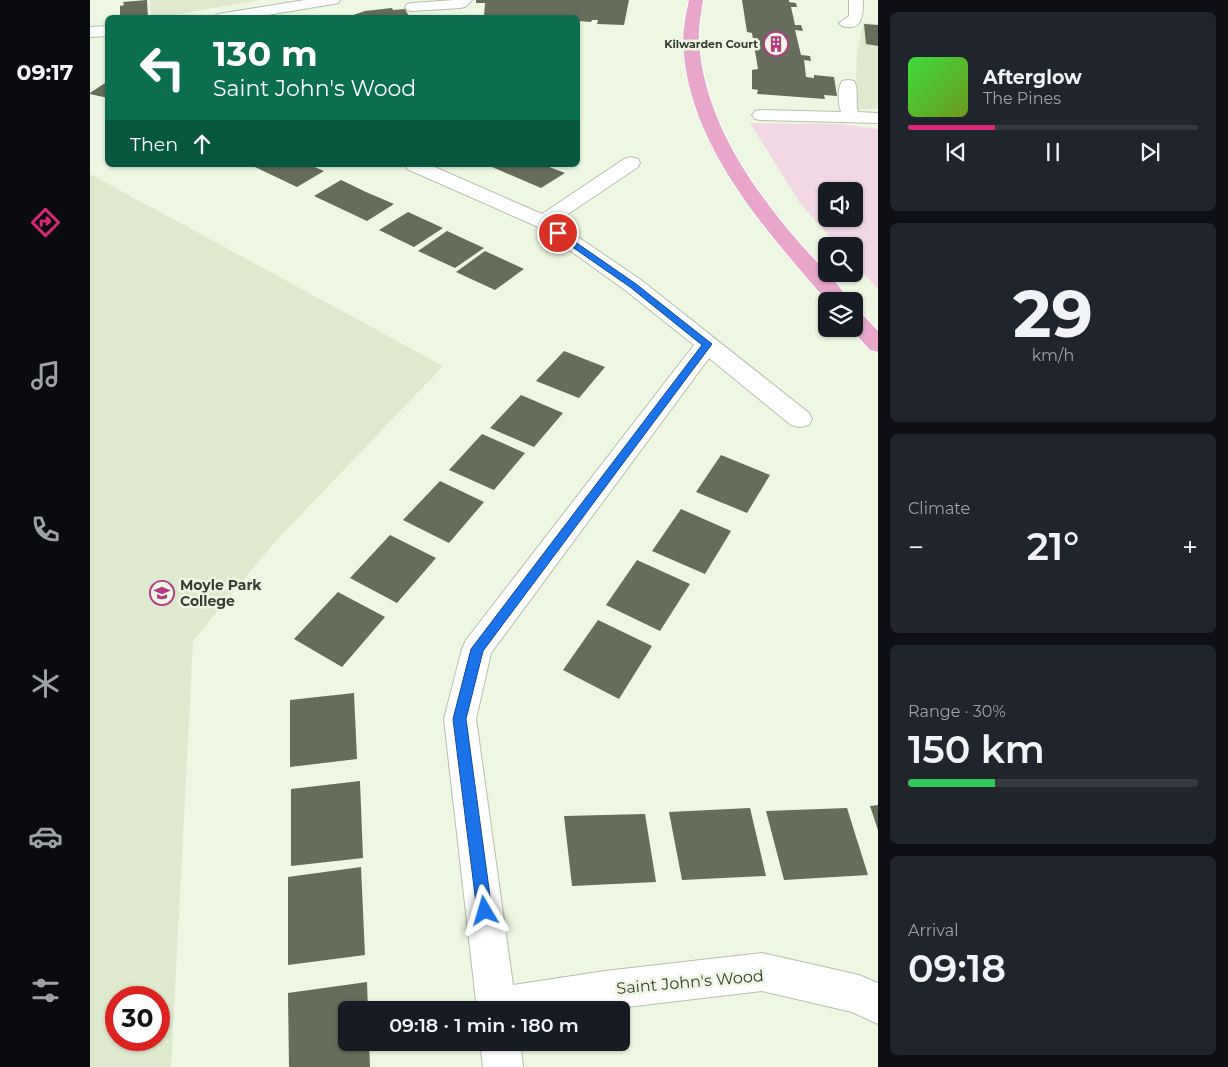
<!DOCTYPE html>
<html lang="en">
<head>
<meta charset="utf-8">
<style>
	body { margin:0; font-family:Montserrat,sans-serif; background:#20242c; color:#f1f3f6; height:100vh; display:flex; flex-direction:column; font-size:19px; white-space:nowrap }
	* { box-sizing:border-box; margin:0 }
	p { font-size:16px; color:#9ea1a6 }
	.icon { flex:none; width:28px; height:28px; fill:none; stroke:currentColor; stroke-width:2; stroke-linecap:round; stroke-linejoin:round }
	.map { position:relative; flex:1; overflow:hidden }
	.drawer { display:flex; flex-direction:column; gap:12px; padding:12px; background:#0d0f14; width:350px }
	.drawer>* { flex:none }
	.hud { position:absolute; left:15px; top:15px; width:475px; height:152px; border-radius:8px; box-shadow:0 1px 4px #0004; background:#0b6e4f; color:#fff; overflow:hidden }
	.fabs { position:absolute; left:728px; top:182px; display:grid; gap:10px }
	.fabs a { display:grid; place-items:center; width:45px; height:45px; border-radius:8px; background:#171b24; box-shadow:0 1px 4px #0004; font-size:25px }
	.speed { position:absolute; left:15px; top:986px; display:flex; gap:10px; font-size:25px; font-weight:700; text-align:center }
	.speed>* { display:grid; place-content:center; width:65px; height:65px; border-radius:50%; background:#171b24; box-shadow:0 1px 4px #0004; line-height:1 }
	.speed .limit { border:8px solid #d22; background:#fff; color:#111 }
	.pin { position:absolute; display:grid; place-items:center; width:42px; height:42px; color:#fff; margin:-21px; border:2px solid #fff; border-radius:50%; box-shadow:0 1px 5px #0007 }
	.me { position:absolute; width:55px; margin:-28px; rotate:353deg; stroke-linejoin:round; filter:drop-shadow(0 0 4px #0008) }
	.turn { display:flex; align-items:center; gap:18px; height:105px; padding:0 25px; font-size:22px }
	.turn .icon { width:65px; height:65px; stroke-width:2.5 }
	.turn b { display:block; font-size:35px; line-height:42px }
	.then { display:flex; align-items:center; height:48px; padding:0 25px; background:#0003; gap:10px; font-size:19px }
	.big { font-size:38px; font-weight:600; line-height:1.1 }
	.drawer .card { flex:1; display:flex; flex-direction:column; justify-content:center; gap:8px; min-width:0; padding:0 18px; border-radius:8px; background:#20242c }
	.drawer .dial { align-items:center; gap:0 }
	.dial b { font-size:65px; line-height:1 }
	.song { display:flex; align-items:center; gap:15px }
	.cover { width:60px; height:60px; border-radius:8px; background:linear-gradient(135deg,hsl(120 70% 55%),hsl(80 70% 35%)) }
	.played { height:5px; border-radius:2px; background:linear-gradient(90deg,#db2777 30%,#363941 30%) }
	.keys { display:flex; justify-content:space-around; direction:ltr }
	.heat { display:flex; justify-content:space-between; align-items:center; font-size:28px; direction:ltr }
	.charge { height:8px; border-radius:4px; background:linear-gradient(90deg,#34c759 30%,#363941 0) }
	.trip { position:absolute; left:248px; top:1001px; width:292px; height:50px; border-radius:8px; background:#171b24; box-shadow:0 1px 4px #0004; font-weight:600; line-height:50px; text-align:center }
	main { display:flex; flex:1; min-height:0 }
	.tabs { display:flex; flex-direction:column; width:90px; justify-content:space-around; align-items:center; background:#090b0e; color:#9ea1a6 }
	.tabs .icon { width:35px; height:35px }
	.tabs .selected { color:#db2777 }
	.tabs b { font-size:22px; color:#f1f3f6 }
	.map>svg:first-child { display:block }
	.built { fill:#dfe9ce; fill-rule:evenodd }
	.green { fill:#f2d7e4; fill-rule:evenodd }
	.building { fill:#666d5b }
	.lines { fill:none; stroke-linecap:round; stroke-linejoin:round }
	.minor-casing { stroke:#b7bfab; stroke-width:2 }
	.major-casing { stroke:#fff; stroke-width:2 }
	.minor { fill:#fff; fill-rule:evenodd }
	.major { fill:#e7a6ca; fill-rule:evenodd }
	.route { fill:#1a73e8; stroke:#114b97 }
	.labels { text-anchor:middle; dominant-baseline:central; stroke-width:5; stroke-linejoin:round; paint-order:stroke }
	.far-poi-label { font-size:11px; font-weight:bold; fill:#383c33; stroke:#eef7e1; text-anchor:end }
	.poi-label { font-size:14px; font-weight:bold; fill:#383c33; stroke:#eef7e1; text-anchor:start }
	.near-street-label { font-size:16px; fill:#383c33; stroke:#eef7e1 }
</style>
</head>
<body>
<main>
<nav class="tabs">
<b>09:17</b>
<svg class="icon selected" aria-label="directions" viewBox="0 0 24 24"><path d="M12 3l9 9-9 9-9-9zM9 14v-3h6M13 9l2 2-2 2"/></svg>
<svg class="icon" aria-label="music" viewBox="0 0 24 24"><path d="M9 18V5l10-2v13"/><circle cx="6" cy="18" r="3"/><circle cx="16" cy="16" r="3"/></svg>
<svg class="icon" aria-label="phone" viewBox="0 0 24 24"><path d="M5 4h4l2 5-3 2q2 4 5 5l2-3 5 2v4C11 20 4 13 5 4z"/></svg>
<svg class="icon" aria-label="climate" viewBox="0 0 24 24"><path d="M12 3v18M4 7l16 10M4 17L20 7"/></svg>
<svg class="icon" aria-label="car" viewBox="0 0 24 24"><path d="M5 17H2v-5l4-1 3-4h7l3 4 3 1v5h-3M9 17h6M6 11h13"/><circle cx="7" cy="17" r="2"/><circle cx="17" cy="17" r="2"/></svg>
<svg class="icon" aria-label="filters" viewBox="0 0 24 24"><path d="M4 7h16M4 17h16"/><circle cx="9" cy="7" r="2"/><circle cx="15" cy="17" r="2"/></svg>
</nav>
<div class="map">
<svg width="788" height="1067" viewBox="0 0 788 1067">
	<rect width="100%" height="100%" fill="#eef7e1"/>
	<g class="built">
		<path d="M60,0h110l-99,17 -10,1z"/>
		<path d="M773,23l15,1v85h-23l2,-54z"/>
		<path d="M0,174l353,192 -170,178 -80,97 -22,426h-81zM26,998h43v42h-43z"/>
	</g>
	<path class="green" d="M660,123l89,1 39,5v160l-24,-26v-17h-16l-38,-43zM736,191h28v28h-28z"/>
	<g class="building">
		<path d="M57,0l1,18h-28v-12l4,-1 -1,-3z"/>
		<path d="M386,0h153l-5,25 -27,-1 1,-4h-6l-1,2 -12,-1 -1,-3 -94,-1 1,-14h-9z"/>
		<path d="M652,0h47v2l7,1 1,4h-6l4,18h6l2,6 -8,-1 6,25 9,1 1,5 -7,-1 2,17 8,1v-3l20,2 3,19 -13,-1 1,4 -68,-5 1,-4 -6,-1v-19l6,-1 -6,-36 -5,-1z"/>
		<path d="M302,8l1,2 12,-1 5,9h-66l21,-7z"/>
		<path d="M774,24l14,1v21l-12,-2z"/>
		<path d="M18,81v17l-18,-4v-1z"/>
		<path d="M161,165h59l14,6 -27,16z"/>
		<path d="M406,165h48l21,8 -24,15 -49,-21z"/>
		<path d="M251,180l25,12 28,12 -27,17 -53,-25z"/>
		<path d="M318,212l35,16 -29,19 -35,-17z"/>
		<path d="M357,231l37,17 -29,20 -37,-17z"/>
		<path d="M395,251l39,18 -29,21 -39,-18z"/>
		<path d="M474,351l41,16 -26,31 -43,-17z"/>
		<path d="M431,395l42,18 -29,34 -44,-19z"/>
		<path d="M392,434l43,19 -31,37 -45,-20z"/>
		<path d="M631,455l49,20 -23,38 -51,-21z"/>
		<path d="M350,481l44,21 -35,41 -46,-23z"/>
		<path d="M591,509l50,22 -26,43 -53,-23z"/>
		<path d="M300,535l46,23 -39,45 -47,-25z"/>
		<path d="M547,560l53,24 -30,47 -54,-26z"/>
		<path d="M248,592l47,25 -43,50 -48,-28z"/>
		<path d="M508,620l54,26 -33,53 -56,-29z"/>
		<path d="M264,693l3,66 -67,8v-67z"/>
		<path d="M270,781l3,77 -72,8v-77z"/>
		<path d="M788,805v25l-8,-24z"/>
		<path d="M660,808l16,68 -84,4 -13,-68z"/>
		<path d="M757,808l21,67 -84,5 -18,-69z"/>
		<path d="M555,814l11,68 -84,4 -8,-70z"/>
		<path d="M271,867l4,88 -77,10v-88z"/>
		<path d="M277,982l1,28h-22v32h23l1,25h-81l-1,-74z"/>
	</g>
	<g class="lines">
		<defs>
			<g id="minor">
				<path d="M215,0h35l-2,3 -5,1 -83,14h-39l7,-4z"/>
				<path d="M364,0h18l-7,7 -5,1 -48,3 -5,-1 -2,-3 2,-3 5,-1z"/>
				<path d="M759,0h14c0,15 0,32 -21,26l-3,-3 10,-7z"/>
				<path d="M18,26v10l-18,1v-10z"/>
				<path d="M758,80l6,1c5,8 1,22 4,31l20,1v10l-117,-3 -6,-1 -3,-4 3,-4 6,-1 80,2c-3,-9 -4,-22 1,-31z"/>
				<path d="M541,157l7,2 2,4 -2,4 -82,55 85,58 168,133 3,6 -3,6 -9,2 -9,-2 -82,-67 -218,295 -15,66 37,266 92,-14 157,-18 97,22 19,8v41l-26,-12 -90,-21 -161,19h-124l-33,-291 18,-70 4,-9 228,-295 -69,-55 -89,-64 -129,-57 -2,-4h25l112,49 82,-55z"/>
				<path d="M390,1042h40l3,25h-40z"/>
			</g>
			<g id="major">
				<path d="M599,0h14c-2,14 -5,28 -4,42 5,76 50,142 98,198 16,19 40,40 52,61h-22c-63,-73 -140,-157 -144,-259 0,-14 3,-28 6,-42z"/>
				<path d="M764,312l8,2 16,17v21l-8,-2 -19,-21h3z"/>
			</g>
		</defs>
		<use href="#minor" class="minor-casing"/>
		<use href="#major" class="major-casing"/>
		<use href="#minor" class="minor"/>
		<use href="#major" class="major"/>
	</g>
	<path class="route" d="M468,230l78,54 76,60 -229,307 -17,68 26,192 -2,5 -5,2 -6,-2 -2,-5 -24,-192 18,-70 231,-304 -72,-58 -75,-52 -1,-2z"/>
	<defs>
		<symbol id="building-ring" viewBox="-11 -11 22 22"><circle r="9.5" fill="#eef7e1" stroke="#b73885" stroke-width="1.5"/><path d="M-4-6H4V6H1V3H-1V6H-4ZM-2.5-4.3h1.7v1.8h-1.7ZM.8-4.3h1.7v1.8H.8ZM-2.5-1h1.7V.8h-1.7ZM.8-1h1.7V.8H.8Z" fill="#b73885"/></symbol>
		<symbol id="school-ring" viewBox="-11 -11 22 22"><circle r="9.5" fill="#eef7e1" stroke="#b73885" stroke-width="1.5"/><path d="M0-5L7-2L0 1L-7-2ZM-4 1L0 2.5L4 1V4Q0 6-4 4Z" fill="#b73885"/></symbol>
	</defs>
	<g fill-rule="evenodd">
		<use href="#building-ring" x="672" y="30" width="28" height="28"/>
		<use href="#school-ring" x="58" y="579" width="28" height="28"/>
	</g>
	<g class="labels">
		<g class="far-poi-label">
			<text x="668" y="44">Kilwarden Court</text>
		</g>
		<g class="poi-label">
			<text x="90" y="585">Moyle Park<tspan x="90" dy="16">College</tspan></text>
		</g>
		<g class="near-street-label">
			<text transform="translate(600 982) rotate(-5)">Saint John's Wood</text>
		</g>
	</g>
</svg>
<div class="fabs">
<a><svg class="icon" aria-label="sound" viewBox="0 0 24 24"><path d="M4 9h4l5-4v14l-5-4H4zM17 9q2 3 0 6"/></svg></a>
<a><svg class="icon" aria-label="search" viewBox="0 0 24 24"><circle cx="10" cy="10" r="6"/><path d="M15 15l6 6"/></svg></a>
<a><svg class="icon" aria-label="layers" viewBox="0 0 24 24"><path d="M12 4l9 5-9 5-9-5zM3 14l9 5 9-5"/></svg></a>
</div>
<div class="speed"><div class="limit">30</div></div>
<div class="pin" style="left:468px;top:233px;background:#d93025"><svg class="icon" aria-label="arrive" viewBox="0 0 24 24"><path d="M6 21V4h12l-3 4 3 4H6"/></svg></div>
<svg class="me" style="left:395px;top:911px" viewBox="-20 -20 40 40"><path d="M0-17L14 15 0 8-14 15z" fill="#1a73e8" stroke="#fff" stroke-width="4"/></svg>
<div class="trip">09:18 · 1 min · 180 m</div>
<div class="hud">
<div class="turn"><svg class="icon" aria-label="left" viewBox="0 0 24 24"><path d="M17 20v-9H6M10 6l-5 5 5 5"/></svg><div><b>130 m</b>Saint John's Wood</div></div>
<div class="then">Then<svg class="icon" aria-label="ahead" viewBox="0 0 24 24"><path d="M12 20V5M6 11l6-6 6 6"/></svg></div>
</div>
</div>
<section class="drawer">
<div class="card">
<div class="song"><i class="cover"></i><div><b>Afterglow</b><p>The Pines</p></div></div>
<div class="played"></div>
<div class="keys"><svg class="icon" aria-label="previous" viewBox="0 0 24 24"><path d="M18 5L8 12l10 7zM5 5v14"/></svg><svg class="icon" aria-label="pause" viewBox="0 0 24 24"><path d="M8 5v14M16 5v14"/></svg><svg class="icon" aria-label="next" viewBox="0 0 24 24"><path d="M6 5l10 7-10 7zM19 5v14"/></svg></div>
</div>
<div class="card dial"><b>29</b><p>km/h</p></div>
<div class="card"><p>Climate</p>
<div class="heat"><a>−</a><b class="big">21°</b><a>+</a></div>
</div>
<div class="card"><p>Range · 30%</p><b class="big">150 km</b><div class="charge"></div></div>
<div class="card"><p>Arrival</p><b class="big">09:18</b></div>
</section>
</main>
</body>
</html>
